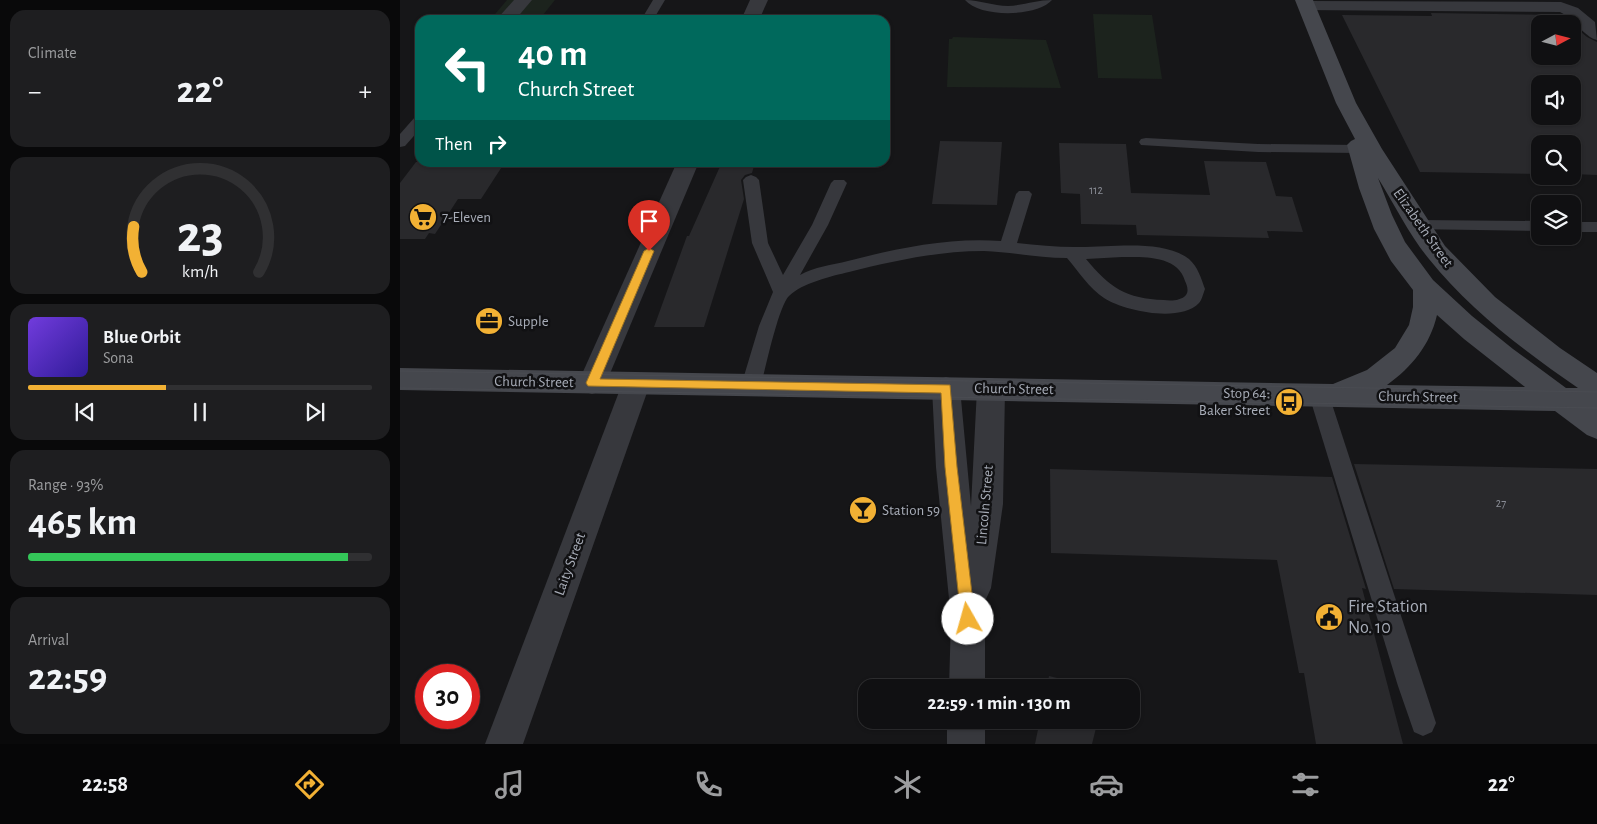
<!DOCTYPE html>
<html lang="en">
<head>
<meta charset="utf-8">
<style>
	body { margin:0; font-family:"Alegreya Sans",sans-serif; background:#1e1e20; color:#f1f3f6; height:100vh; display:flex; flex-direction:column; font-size:19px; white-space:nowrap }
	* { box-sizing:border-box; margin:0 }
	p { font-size:16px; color:#9c9d9f }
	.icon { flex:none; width:28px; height:28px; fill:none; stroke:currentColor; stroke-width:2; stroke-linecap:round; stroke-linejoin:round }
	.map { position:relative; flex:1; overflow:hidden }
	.drawer { display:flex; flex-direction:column; gap:10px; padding:10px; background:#09090a; width:400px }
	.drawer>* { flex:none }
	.banner { position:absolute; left:15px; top:15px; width:475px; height:152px; border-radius:15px; box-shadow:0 1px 4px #0004,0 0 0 1px #303032; background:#00695c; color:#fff; overflow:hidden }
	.needle { width:32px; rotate:83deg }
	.controls { position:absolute; left:1131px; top:15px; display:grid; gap:10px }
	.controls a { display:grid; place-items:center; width:50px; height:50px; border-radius:10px; background:#101012; box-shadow:0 1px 4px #0004,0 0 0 1px #303032; font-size:25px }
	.speed { position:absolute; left:15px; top:664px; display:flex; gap:10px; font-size:25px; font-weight:700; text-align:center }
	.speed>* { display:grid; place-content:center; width:65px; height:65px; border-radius:50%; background:#101012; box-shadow:0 1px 4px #0004,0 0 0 1px #303032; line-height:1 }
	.speed .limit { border:8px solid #d22; background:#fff; color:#111 }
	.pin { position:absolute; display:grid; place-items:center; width:42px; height:42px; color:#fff; margin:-51px -21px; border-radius:50% 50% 50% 0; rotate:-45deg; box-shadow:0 0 5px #0007 }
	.pin .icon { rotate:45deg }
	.me { position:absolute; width:55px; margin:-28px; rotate:353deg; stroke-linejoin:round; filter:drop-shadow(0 0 4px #0008) }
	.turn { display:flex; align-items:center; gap:18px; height:105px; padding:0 20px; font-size:22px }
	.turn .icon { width:65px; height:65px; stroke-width:2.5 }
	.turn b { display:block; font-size:35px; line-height:42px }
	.then { display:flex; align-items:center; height:48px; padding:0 20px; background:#0003; gap:10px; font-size:19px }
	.big { font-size:38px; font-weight:600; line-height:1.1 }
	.drawer .widget { flex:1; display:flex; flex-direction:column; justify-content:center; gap:8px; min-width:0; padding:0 18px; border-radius:15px; background:#1e1e20 }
	.drawer .dial { align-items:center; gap:0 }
	.dial svg { height:130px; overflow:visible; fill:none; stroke:#303032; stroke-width:7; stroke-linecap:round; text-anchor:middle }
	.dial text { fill:#f1f3f6; stroke:none }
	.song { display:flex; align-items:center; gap:15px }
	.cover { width:60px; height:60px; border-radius:8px; background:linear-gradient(135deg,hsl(260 70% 55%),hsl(250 70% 35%)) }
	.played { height:5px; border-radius:2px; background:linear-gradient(90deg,#f2b134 40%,#303032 40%) }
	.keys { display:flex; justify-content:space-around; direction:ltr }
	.heat { display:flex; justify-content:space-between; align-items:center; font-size:28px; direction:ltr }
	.charge { height:8px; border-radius:4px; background:linear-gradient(90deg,#34c759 93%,#303032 0) }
	.trip { position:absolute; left:458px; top:679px; width:282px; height:50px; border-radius:15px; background:#101012; box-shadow:0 1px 4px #0004,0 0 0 1px #303032; font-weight:600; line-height:50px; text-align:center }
	.tabs { display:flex; height:80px; justify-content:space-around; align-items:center; background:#060607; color:#9c9d9f }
	.tabs .icon { width:35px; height:35px }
	.tabs .current { color:#f2b134 }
	.tabs b { font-size:22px; color:#f1f3f6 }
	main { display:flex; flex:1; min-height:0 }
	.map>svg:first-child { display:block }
	.green { fill:#1c231d }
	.building { fill:#29292c; fill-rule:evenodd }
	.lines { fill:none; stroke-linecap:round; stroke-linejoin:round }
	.lane { fill:#37383d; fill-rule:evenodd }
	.street { fill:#37383d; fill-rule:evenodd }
	.secondary { fill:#45474d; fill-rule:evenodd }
	.tram { stroke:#4a4c52; stroke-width:1 }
	.route { fill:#f2b134; stroke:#9d7322 }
	.labels { text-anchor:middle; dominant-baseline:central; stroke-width:5; stroke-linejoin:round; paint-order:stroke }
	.number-label { font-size:12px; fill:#888b94 }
	.poi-label { font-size:15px; fill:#a8adb8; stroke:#111113; text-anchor:start }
	.street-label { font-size:15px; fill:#a8adb8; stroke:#111113 }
	.near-poi-label { font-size:18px; fill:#a8adb8; stroke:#111113; text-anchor:start }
</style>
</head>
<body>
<main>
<section class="drawer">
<div class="widget"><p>Climate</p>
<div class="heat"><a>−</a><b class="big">22°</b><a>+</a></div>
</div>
<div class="widget dial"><svg viewBox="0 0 100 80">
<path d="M14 69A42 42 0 1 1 86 69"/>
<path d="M14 69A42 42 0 0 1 9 41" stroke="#f2b134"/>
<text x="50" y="56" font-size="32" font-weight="700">23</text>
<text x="50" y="72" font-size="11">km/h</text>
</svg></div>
<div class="widget">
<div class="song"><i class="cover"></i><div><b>Blue Orbit</b><p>Sona</p></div></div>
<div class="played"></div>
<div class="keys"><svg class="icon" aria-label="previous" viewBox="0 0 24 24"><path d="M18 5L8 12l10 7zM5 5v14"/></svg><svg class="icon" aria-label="pause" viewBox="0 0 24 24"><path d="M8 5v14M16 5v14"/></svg><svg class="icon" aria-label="next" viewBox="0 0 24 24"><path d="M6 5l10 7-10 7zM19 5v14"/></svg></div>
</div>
<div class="widget"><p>Range · 93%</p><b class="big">465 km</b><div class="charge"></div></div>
<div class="widget"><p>Arrival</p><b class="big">22:59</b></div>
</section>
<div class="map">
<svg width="1197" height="744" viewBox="0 0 1197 744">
	<rect width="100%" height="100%" fill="#161618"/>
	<g class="green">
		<path d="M107,0h48l-16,20h-49z"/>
		<path d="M693,14l59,1 10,64 -64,-1z"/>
		<path d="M553,37l93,3 15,48 -114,-1 2,-48h3z"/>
	</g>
	<g class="building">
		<path d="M1031,13l130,2 26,22 10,5v133l-25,-1v-30h-32v30l-120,-2 -78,-157 90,1zM1140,24h32v32h-32zM1140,84h32v32h-32z"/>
		<path d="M540,141l62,1 -5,63 -65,-1z"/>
		<path d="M659,143l67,1 5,49 79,2 -6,-34 62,1 10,34 16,1 11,35 -36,-1 2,7 -132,-3 -1,-10 -55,-1 -1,-30 -19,-1z"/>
		<path d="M16,162h89l-24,37h-23l-23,35 -6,-1 -4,6h-25v-56z"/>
		<path d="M322,162h33l-3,11 -7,2 -4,5 3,19 -40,128h-50l33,-91h2z"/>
		<path d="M954,464l243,5v126l-203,-6z"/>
		<path d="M650,469l282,8 34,112 -4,-1 41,156h-87l-12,-71h-5l-22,-113 -226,-7z"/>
		<path d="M649,676l48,12h-50z"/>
		<path d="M640,720h58l-6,24h-57z"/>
	</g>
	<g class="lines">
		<g class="lane">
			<path d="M253,0h12l-12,20h-12z"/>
			<path d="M565,0c15,0 28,6 43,6 16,-1 29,-6 44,-6 -15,17 -72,18 -87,0z"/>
			<path d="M20,116v13l-15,17 -5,1v-13l15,-17z"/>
			<path d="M746,138l112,6 101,1 5,1 2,3 -2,3 -5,1 -101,-1 -117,-7 -2,-3 2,-3z"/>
			<path d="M351,175l5,2 3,3 9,63 15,32 29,-50 19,-42 3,-3h10l3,3 -19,42 -28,50c14,-8 32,-10 48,-14 50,-13 102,-24 153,-20l15,-47 3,-3h10l3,3 -15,49c19,2 39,4 58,4 33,1 86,-9 114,12 9,8 12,19 16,30 -2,5 -3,11 -6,14 -19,20 -75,8 -95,-5 -15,-10 -25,-26 -37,-40 -28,0 -55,-6 -83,-7 -46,0 -91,10 -135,21 -17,4 -47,11 -60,24 -10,9 -24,73 -28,90l-3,5 -7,2 -7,-2 -3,-5 18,-60 14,-34 -21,-49 -9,-63 3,-3zM722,257c21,0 56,-2 63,24 2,4 4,10 1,14 -5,6 -16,6 -22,5 -38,-1 -55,-13 -78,-41z"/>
			<path d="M1018,220l122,1v10l-128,-2 -2,-4 2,-4z"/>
			<rect x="1172" y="222" width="25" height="10"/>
			<path d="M919,387l7,3 3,5 107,328 -4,9 -9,4 -9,-4 -16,-46 -89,-291 3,-5z"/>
		</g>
		<g class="street">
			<path d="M114,0h18l-17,20h-19z"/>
			<path d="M350,0h18l-9,20h-18z"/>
			<path d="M907,1l254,1 17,6 17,14 2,18c-13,-3 -22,-21 -37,-28l-259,-2 -3,-4 3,-4z"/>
			<path d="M277,162h22l-93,221 -4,8 -10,3 -10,-3 -4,-8z"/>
			<path d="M236,373l10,3 4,8 -127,360h-38l137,-360 4,-8z"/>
			<path d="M546,377l10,3 4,8 11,118 6,-117 4,-8 10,-3 10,3 4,8 -2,115 -12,84 -5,11 -3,1 2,19v69h-36l2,-69 -15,-152 -4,-79 4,-8z"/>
			<rect x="547" y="720" width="38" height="24"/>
		</g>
		<path class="secondary" d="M895,0h18l43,103 26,46 63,97 50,51 65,51 37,25v66l-10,-4 -32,-24 -1155,-21v-22l933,16 34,-14 28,-22 14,-23 4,-18v-17l-22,-29 -17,-32 -15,-41 -12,-43 4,-4 4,-2 -19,-36zM978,178c16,26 32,58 51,81 41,51 95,92 149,129h-12l-53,-39 -41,-33 -39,-36 -28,-38 -13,-27zM1037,315l27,24 61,48 -138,-2c25,-18 43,-40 50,-70z"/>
		<g class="tram">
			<path d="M0,371l1197,21"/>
			<path d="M0,388l1197,20"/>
		</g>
	</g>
	<path class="route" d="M249,248l5,3 -54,128 350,6 7,82 18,152 -2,5 -5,2 -5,-2 -2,-5 -16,-152 -4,-74 -353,-7 -2,-3 58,-132z"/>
	<defs>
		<symbol id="supermarket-disc" viewBox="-11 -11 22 22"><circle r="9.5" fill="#f2b134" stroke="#111113"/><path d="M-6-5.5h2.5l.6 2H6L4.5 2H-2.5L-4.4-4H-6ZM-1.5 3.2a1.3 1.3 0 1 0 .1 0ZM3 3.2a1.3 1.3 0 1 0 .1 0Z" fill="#111"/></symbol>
		<symbol id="office-disc" viewBox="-11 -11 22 22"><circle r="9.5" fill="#f2b134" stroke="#111113"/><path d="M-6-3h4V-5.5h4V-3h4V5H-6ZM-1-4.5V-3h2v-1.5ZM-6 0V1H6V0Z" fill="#111"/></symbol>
		<symbol id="bus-disc" viewBox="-11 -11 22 22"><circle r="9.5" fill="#f2b134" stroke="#111113"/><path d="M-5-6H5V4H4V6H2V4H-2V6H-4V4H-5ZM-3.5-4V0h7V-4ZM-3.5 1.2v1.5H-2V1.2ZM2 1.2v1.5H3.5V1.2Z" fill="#111"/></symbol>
		<symbol id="bar-disc" viewBox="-11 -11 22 22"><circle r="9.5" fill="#f2b134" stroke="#111113"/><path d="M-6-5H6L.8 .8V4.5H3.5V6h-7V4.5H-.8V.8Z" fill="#111"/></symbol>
		<symbol id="civic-disc" viewBox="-11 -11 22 22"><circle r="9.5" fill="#f2b134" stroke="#111113"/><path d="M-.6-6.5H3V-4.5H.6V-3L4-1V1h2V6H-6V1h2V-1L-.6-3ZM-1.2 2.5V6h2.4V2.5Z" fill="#111"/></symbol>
	</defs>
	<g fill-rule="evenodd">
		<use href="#supermarket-disc" x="7" y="201" width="32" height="32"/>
		<use href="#office-disc" x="73" y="305" width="32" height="32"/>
		<use href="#bus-disc" x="873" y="386" width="32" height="32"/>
		<use href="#bar-disc" x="447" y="494" width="32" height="32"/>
		<use href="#civic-disc" x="913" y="601" width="32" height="32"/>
	</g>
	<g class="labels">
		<g class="number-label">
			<text x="696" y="190">112</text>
			<text x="1101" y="503">27</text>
		</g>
		<g class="poi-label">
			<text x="42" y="217">7-Eleven</text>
			<text x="108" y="321">Supple</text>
			<text x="870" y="393" text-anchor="end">Stop 64:<tspan x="870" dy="17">Baker Street</tspan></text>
			<text x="482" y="510">Station 59</text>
		</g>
		<g class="street-label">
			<text transform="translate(1023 228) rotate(55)">Elizabeth Street</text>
			<text transform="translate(134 382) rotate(1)">Church Street</text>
			<text transform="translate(614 389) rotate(1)">Church Street</text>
			<text transform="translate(1018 397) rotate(1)">Church Street</text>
			<text transform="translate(585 505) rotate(-85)">Lincoln Street</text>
			<text transform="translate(170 564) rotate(-70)">Laity Street</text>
		</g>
		<g class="near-poi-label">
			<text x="948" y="607">Fire Station<tspan x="948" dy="21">No. 10</tspan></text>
		</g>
	</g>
</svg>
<div class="controls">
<a><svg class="needle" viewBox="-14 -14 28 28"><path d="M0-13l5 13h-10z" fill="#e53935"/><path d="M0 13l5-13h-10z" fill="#9c9d9f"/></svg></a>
<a><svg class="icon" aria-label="sound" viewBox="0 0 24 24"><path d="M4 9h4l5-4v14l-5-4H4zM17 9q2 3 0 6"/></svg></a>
<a><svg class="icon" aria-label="search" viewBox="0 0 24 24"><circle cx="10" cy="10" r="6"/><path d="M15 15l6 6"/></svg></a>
<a><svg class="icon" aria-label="layers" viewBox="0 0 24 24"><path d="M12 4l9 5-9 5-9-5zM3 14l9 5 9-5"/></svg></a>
</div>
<div class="speed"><div class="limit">30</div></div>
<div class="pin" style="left:249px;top:251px;background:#d93025"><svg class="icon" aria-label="arrive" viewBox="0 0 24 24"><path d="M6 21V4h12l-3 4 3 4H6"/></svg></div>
<svg class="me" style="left:568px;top:619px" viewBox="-20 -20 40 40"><circle r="19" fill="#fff"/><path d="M0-13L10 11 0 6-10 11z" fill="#f2b134"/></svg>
<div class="trip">22:59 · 1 min · 130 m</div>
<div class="banner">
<div class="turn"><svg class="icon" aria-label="left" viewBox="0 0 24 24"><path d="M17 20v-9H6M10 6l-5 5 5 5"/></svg><div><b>40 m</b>Church Street</div></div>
<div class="then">Then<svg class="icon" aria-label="right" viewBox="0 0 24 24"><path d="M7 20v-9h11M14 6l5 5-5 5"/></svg></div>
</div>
</div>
</main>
<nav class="tabs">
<b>22:58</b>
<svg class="icon current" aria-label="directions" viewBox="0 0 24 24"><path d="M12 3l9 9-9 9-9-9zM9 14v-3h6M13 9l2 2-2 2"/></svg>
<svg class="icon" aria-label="music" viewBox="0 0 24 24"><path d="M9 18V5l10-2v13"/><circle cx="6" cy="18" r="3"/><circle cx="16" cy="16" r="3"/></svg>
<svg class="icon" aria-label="phone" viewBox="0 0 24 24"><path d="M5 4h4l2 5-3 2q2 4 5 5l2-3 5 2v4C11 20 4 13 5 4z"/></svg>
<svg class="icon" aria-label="climate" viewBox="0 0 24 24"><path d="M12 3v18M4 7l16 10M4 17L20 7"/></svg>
<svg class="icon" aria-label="car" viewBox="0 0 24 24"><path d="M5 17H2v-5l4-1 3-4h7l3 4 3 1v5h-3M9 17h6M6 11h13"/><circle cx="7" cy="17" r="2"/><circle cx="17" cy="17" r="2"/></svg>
<svg class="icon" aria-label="filters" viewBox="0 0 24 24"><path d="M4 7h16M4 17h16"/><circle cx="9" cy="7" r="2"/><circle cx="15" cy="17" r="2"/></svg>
<b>22°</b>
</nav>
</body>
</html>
